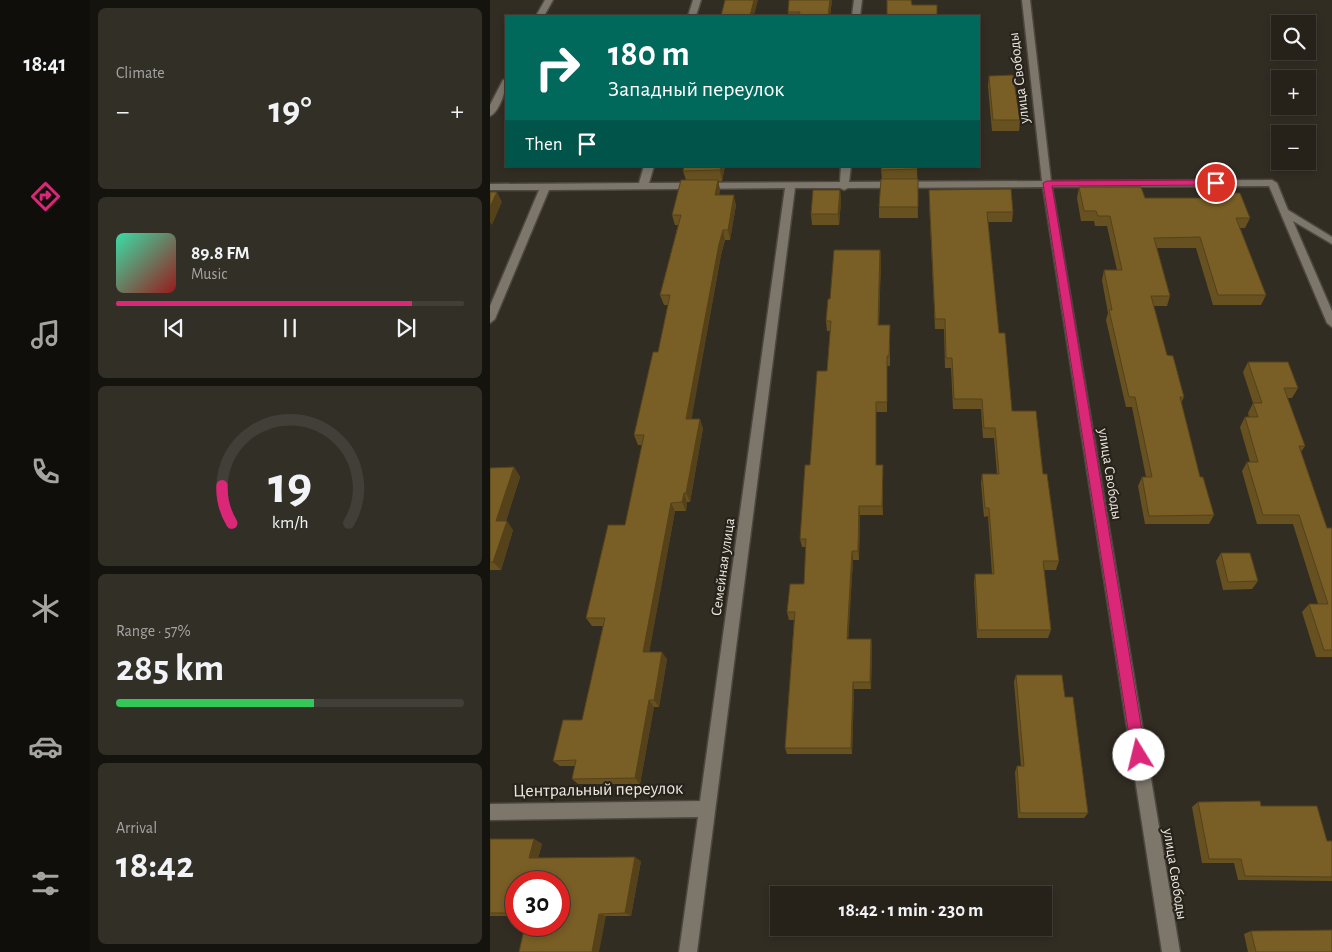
<!DOCTYPE html>
<html lang="en">
<head>
<meta charset="utf-8">
<style>
	body { margin:0; font-family:"Alegreya Sans",sans-serif; background:#322f27; color:#f1f3f6; height:100vh; display:flex; flex-direction:column; font-size:19px; white-space:nowrap }
	* { box-sizing:border-box; margin:0 }
	p { font-size:16px; color:#a4a4a2 }
	.icon { flex:none; width:28px; height:28px; fill:none; stroke:currentColor; stroke-width:2; stroke-linecap:round; stroke-linejoin:round }
	.map { position:relative; flex:1; overflow:hidden }
	.drawer { display:flex; flex-direction:column; gap:8px; padding:8px; background:#15130e; width:400px }
	.drawer>* { flex:none }
	.banner { position:absolute; left:15px; top:15px; width:475px; height:152px; border-radius:0px; box-shadow:0 2px 8px #0003,0 0 0 1px #423f39; background:#00695c; color:#fff; overflow:hidden }
	.tools { position:absolute; left:781px; top:15px; display:grid; gap:10px }
	.tools a { display:grid; place-items:center; width:45px; height:45px; border-radius:0px; background:#26221a; box-shadow:0 2px 8px #0003,0 0 0 1px #423f39; font-size:25px }
	.speed { position:absolute; left:15px; top:871px; display:flex; gap:10px; font-size:25px; font-weight:700; text-align:center }
	.speed>* { display:grid; place-content:center; width:65px; height:65px; border-radius:50%; background:#26221a; box-shadow:0 2px 8px #0003,0 0 0 1px #423f39; line-height:1 }
	.speed .limit { border:8px solid #d22; background:#fff; color:#111 }
	.pin { position:absolute; display:grid; place-items:center; width:42px; height:42px; color:#fff; margin:-21px; border:2px solid #fff; border-radius:50%; box-shadow:0 1px 5px #0007 }
	.me { position:absolute; width:55px; margin:-28px; rotate:351deg; stroke-linejoin:round; filter:drop-shadow(0 0 4px #0008) }
	.turn { display:flex; align-items:center; gap:18px; height:105px; padding:0 20px; font-size:22px }
	.turn .icon { width:65px; height:65px; stroke-width:2.5 }
	.turn b { display:block; font-size:35px; line-height:42px }
	.then { display:flex; align-items:center; height:48px; padding:0 20px; background:#0003; gap:10px; font-size:19px }
	.big { font-size:38px; font-weight:700; line-height:1.1 }
	.drawer .card { flex:1; display:flex; flex-direction:column; justify-content:center; gap:8px; min-width:0; padding:0 18px; border-radius:8px; background:#322f27 }
	.drawer .dial { align-items:center; gap:0 }
	.dial svg { height:130px; overflow:visible; fill:none; stroke:#423f39; stroke-width:7; stroke-linecap:round; text-anchor:middle }
	.dial text { fill:#f1f3f6; stroke:none }
	.song { display:flex; align-items:center; gap:15px }
	.cover { width:60px; height:60px; border-radius:8px; background:linear-gradient(135deg,hsl(160 70% 55%),hsl(0 70% 35%)) }
	.played { height:5px; border-radius:2px; background:linear-gradient(90deg,#db2777 85%,#423f39 85%) }
	.keys { display:flex; justify-content:space-around; direction:ltr }
	.heat { display:flex; justify-content:space-between; align-items:center; font-size:28px; direction:ltr }
	.charge { height:8px; border-radius:4px; background:linear-gradient(90deg,#34c759 57%,#423f39 0) }
	.trip { position:absolute; left:280px; top:886px; width:282px; height:50px; border-radius:0px; background:#26221a; box-shadow:0 2px 8px #0003,0 0 0 1px #423f39; font-weight:700; line-height:50px; text-align:center }
	main { display:flex; flex:1; min-height:0 }
	.tab-bar { display:flex; flex-direction:column; width:90px; justify-content:space-around; align-items:center; background:#0f0e0a; color:#a4a4a2 }
	.tab-bar .icon { width:35px; height:35px }
	.tab-bar .current { color:#db2777 }
	.tab-bar b { font-size:22px; color:#f1f3f6 }
	.map>svg:first-child { display:block }
	.lines { fill:none; stroke-linecap:round; stroke-linejoin:round }
	.minor-casing { stroke:#4c4840; stroke-width:3 }
	.minor { fill:#7c766b; fill-rule:evenodd }
	.wall { fill:#685120 }
	.shaded-wall { fill:#55421a }
	.building { fill:#795e25; stroke:#55421a }
	.route { fill:#db2777; stroke:#8e194d }
	.labels { text-anchor:middle; dominant-baseline:central; stroke-width:4.5; stroke-linejoin:round; paint-order:stroke }
	.street-label { font-size:15px; fill:#ece9e3; stroke:#28231a }
	.near-street-label { font-size:18px; fill:#ece9e3; stroke:#28231a }
</style>
</head>
<body>
<main>
<nav class="tab-bar">
<b>18:41</b>
<svg class="icon current" aria-label="directions" viewBox="0 0 24 24"><path d="M12 3l9 9-9 9-9-9zM9 14v-3h6M13 9l2 2-2 2"/></svg>
<svg class="icon" aria-label="music" viewBox="0 0 24 24"><path d="M9 18V5l10-2v13"/><circle cx="6" cy="18" r="3"/><circle cx="16" cy="16" r="3"/></svg>
<svg class="icon" aria-label="phone" viewBox="0 0 24 24"><path d="M5 4h4l2 5-3 2q2 4 5 5l2-3 5 2v4C11 20 4 13 5 4z"/></svg>
<svg class="icon" aria-label="climate" viewBox="0 0 24 24"><path d="M12 3v18M4 7l16 10M4 17L20 7"/></svg>
<svg class="icon" aria-label="car" viewBox="0 0 24 24"><path d="M5 17H2v-5l4-1 3-4h7l3 4 3 1v5h-3M9 17h6M6 11h13"/><circle cx="7" cy="17" r="2"/><circle cx="17" cy="17" r="2"/></svg>
<svg class="icon" aria-label="filters" viewBox="0 0 24 24"><path d="M4 7h16M4 17h16"/><circle cx="9" cy="7" r="2"/><circle cx="15" cy="17" r="2"/></svg>
</nav>
<section class="drawer">
<div class="card"><p>Climate</p>
<div class="heat"><a>−</a><b class="big">19°</b><a>+</a></div>
</div>
<div class="card">
<div class="song"><i class="cover"></i><div><b>89.8 FM</b><p>Music</p></div></div>
<div class="played"></div>
<div class="keys"><svg class="icon" aria-label="previous" viewBox="0 0 24 24"><path d="M18 5L8 12l10 7zM5 5v14"/></svg><svg class="icon" aria-label="pause" viewBox="0 0 24 24"><path d="M8 5v14M16 5v14"/></svg><svg class="icon" aria-label="next" viewBox="0 0 24 24"><path d="M6 5l10 7-10 7zM19 5v14"/></svg></div>
</div>
<div class="card dial"><svg viewBox="0 0 100 80">
<path d="M14 69A42 42 0 1 1 86 69"/>
<path d="M14 69A42 42 0 0 1 8 46" stroke="#db2777"/>
<text x="50" y="56" font-size="32" font-weight="700">19</text>
<text x="50" y="72" font-size="11">km/h</text>
</svg></div>
<div class="card"><p>Range · 57%</p><b class="big">285 km</b><div class="charge"></div></div>
<div class="card"><p>Arrival</p><b class="big">18:42</b></div>
</section>
<div class="map">
<svg width="842" height="952" viewBox="0 0 842 952">
	<rect width="100%" height="100%" fill="#322d23"/>
	<g class="lines">
		<defs>
			<g id="minor">
				<path d="M55,0h8l-9,16h-8z"/>
				<path d="M203,0h8l-5,16h-8z"/>
				<path d="M364,0h8l-2,16h-8z"/>
				<path d="M532,0h8l21,181 221,-1 5,3 11,27 44,27v7l-39,-23 39,90v16l-5,-4 -58,-137 -217,1 128,765h-18l-119,-765 -195,1 -4,2 -4,-2h-45l-98,764h-18l19,-135 -208,3v-16l210,-3 85,-613 -236,2 -54,129 -5,4v-17l49,-116h-49v-6l149,-1 5,-17h10l-5,17 191,-1 1,-16h10l-2,16 193,-1z"/>
				<path d="M13,80h3c0,10 -6,31 -16,36v-11z"/>
			</g>
		</defs>
		<use href="#minor" class="minor-casing"/>
		<use href="#minor" class="minor"/>
	</g>
	<g class="wall">
		<path d="M299,0h43l-2,16h-42v-4z"/>
		<path d="M499,76l31,44 -1,11h-27l-4,-45z"/>
		<path d="M235,166l-3,15h-4l2,9 -1,5 17,10 -6,35h-5l-4,15 -30,164 12,9 -13,74h-3l-1,9h-11l-26,141 18,7 -8,48h-5l-14,77h-62l-6,-5 3,-13h-15l-7,-5 29,-41 21,-94h-11l-6,-8 39,-93 17,-80h-4l-4,-10 24,-83 10,-47h-4l-4,-10 18,-70h-3l-3,-10 14,-35 -3,-9z"/>
		<path d="M279,166h34l-1,2h-33z"/>
		<path d="M427,166l1,52h-39v-11l3,-28 -1,-9z"/>
		<path d="M589,187l66,11h62l2,-5 41,25 -5,10h-5l26,67 -5,10h-48l-17,-57h-39l13,48 -3,10h-13l13,49 17,42 -3,6 19,74 14,38 -5,9h-64l-7,-38 4,-9h4l-14,-70h-6l-20,-87 2,-7 -6,-33 2,-10h13l-10,-44h-12l-1,-5h-13l-4,-23z"/>
		<path d="M350,190l1,11 -2,24h-27l-1,-11z"/>
		<path d="M439,190l84,22 -1,10h-24l11,111 13,78 31,63 16,87 -3,9h-12l7,60 -3,8h-71l-3,-56 1,-8h17l-4,-58 -4,1 -3,-34 1,-9h15l-3,-36h-11l-2,-29h-28l-2,-41h-6l-1,-39h-9l-6,-129z"/>
		<path d="M390,250l1,11 -2,64 11,10v31h-3v46h-11v53l7,9v41h-23l-1,45h-6l-5,79h23l1,8 -1,42h-17l-2,65h-65l-2,-6 9,-128h-5l-2,-8 17,-28 2,-37h-4l-2,-8 10,-74 17,-94 3,-40h-3l-1,-10 4,-22z"/>
		<path d="M758,362l50,26 -6,10h-5l18,48 -4,6 26,76h5v129h-16l-14,-45 7,-8h9l-25,-80h-36l-15,-53 5,-9h3l-10,-35 5,-10h4l-1,-4 5,-10 -10,-31z"/>
		<path d="M24,467l6,10 -14,44 7,9 -12,40h-11v-102z"/>
		<path d="M731,553l37,28 -6,8 -29,1 -7,-29z"/>
		<path d="M526,675l49,22 23,116 -4,5h-66l-3,-46 2,-6h4l-7,-84z"/>
		<path d="M708,802l63,4 66,35h5v40l-94,-1 -4,-17h-32l-10,-56z"/>
		<path d="M0,839h44l8,5 -4,14 103,3 -10,55h-25l-47,9 -43,-43v34h-26z"/>
		<path d="M761,931l81,21h-84l-4,-18z"/>
	</g>
	<g class="shaded-wall">
		<path d="M264,0h4l-4,16h-4z"/>
		<path d="M340,0h2l-2,16h-2z"/>
		<path d="M231,166h4l-3,15 -2,-11z"/>
		<path d="M228,180l2,10 -3,15 -2,-10z"/>
		<path d="M350,190l1,11 -2,24 -1,-11z"/>
		<path d="M7,192l5,10 -10,23 -2,-3v-15z"/>
		<path d="M244,195l2,10 -6,35 -2,-10z"/>
		<path d="M233,230l2,10 -4,15 -31,173 -4,-9 33,-175z"/>
		<path d="M390,250l1,11 -3,74v-10z"/>
		<path d="M210,419l3,9 -13,74 -4,-9z"/>
		<path d="M393,465v50l-1,-9z"/>
		<path d="M24,467l6,10 -17,53 -7,-9z"/>
		<path d="M194,493l3,9 -1,9 -4,-9z"/>
		<path d="M181,503l4,8 -27,148 -5,-7z"/>
		<path d="M369,506l1,9 -1,45 -1,-9z"/>
		<path d="M17,521l6,9 -12,40 -8,-8z"/>
		<path d="M362,551l1,9 -5,87 -1,-8z"/>
		<path d="M381,639l1,8 -1,42 -1,-7z"/>
		<path d="M172,652l5,7 -8,48 -5,-7z"/>
		<path d="M363,682l1,7 -2,65 -1,-6z"/>
		<path d="M159,700l5,7 -14,77 -5,-6z"/>
		<path d="M44,839l8,5 -5,18 -8,-4z"/>
		<path d="M145,857l6,4 -10,55 -6,-3z"/>
		<path d="M109,914l7,2 -7,36h-7z"/>
	</g>
	<g class="building">
		<path d="M235,0h29l-4,16h-29z"/>
		<path d="M299,0h41l-2,16h-29l1,-4h-12z"/>
		<path d="M397,0h24l1,5h25v11h-50z"/>
		<path d="M523,75l7,45h-27l-4,-44z"/>
		<path d="M194,166h37l-1,4 -37,1z"/>
		<path d="M392,166h35v3l-36,1z"/>
		<path d="M391,179h37v28h-39z"/>
		<path d="M191,180h37l-3,15h19l-6,35h-5l-4,14 -33,175h14l-14,74h-2l-2,9 -11,1 -28,149h19l-8,48h-5l-14,78 -63,1 4,-19 -23,1 10,-41h19l23,-102h-19l22,-93h17l19,-90h-10l19,-83h5l12,-57h-10l21,-80h-9z"/>
		<path d="M589,187h62l4,11h66l-2,-5h31l10,25h-14l30,77h-48l-18,-58 -46,1 16,58h-19l16,59 6,1 11,41h-4l20,80h3l11,38 -65,1 -7,-39h10l-17,-80h-6l-20,-87h3l-8,-40h18l-12,-54h-12l-2,-5h-12z"/>
		<path d="M521,189l2,23h-26l12,121h6l7,78h24l7,63h4l12,87h-16l8,69h-73l-3,-56h19l-5,-66h-4l-3,-34h17l-4,-46h-11l-2,-29h-28l-2,-41h-6l-1,-39h-10l-6,-129z"/>
		<path d="M323,190h27l-2,24h-27z"/>
		<path d="M0,192h7l-7,15z"/>
		<path d="M344,250h46l-2,75h12l-1,31h-2v46h-11v63h7l-1,41h-23l-1,45h-6l-5,88h24l-1,43h-17l-2,66h-66l10,-136h-8l3,-28h14l2,-45h-6l5,-74h5l7,-94h10l4,-50h-5l2,-22h2z"/>
		<path d="M758,362h40l10,26h-14l21,58h-6l28,82h5v122h-8l-15,-46h19l-29,-89h-36l-16,-53h11l-13,-45h13l-5,-14h9z"/>
		<path d="M24,467l-18,54h11l-14,41h-3v-94z"/>
		<path d="M731,553h29l8,28 -30,1z"/>
		<path d="M526,675h46l3,22h8l15,116h-68l-3,-47h7z"/>
		<path d="M770,801l1,5h56l10,35h5v36l-87,-1 -4,-17h-32l-11,-57z"/>
		<path d="M0,839h44l-5,19 106,-1 -10,56 -26,1 -7,38h-73l6,-27h34v-43h-43v31h-26z"/>
		<path d="M842,930v22h-76l-5,-21z"/>
	</g>
	<path class="route" d="M726,180l3,1v4l-167,1 94,569 -2,5 -5,2 -5,-2 -2,-5 -89,-572 4,-2z"/>
	<g class="labels">
		<g class="street-label">
			<text transform="translate(529 78) rotate(-97)">улица Свободы</text>
			<text transform="translate(620 474) rotate(81)">улица Свободы</text>
			<text transform="translate(233 567) rotate(-82)">Семейная улица</text>
			<text transform="translate(685 874) rotate(81)">улица Свободы</text>
		</g>
		<g class="near-street-label">
			<text transform="translate(108 790) rotate(-1)">Центральный переулок</text>
		</g>
	</g>
</svg>
<div class="tools">
<a><svg class="icon" aria-label="search" viewBox="0 0 24 24"><circle cx="10" cy="10" r="6"/><path d="M15 15l6 6"/></svg></a>
<a>+</a>
<a>−</a>
</div>
<div class="speed"><div class="limit">30</div></div>
<div class="pin" style="left:726px;top:183px;background:#d93025"><svg class="icon" aria-label="arrive" viewBox="0 0 24 24"><path d="M6 21V4h12l-3 4 3 4H6"/></svg></div>
<svg class="me" style="left:649px;top:755px" viewBox="-20 -20 40 40"><circle r="19" fill="#fff"/><path d="M0-13L10 11 0 6-10 11z" fill="#db2777"/></svg>
<div class="trip">18:42 · 1 min · 230 m</div>
<div class="banner">
<div class="turn"><svg class="icon" aria-label="right" viewBox="0 0 24 24"><path d="M7 20v-9h11M14 6l5 5-5 5"/></svg><div><b>180 m</b>Западный переулок</div></div>
<div class="then">Then<svg class="icon" aria-label="arrive" viewBox="0 0 24 24"><path d="M6 21V4h12l-3 4 3 4H6"/></svg></div>
</div>
</div>
</main>
</body>
</html>
